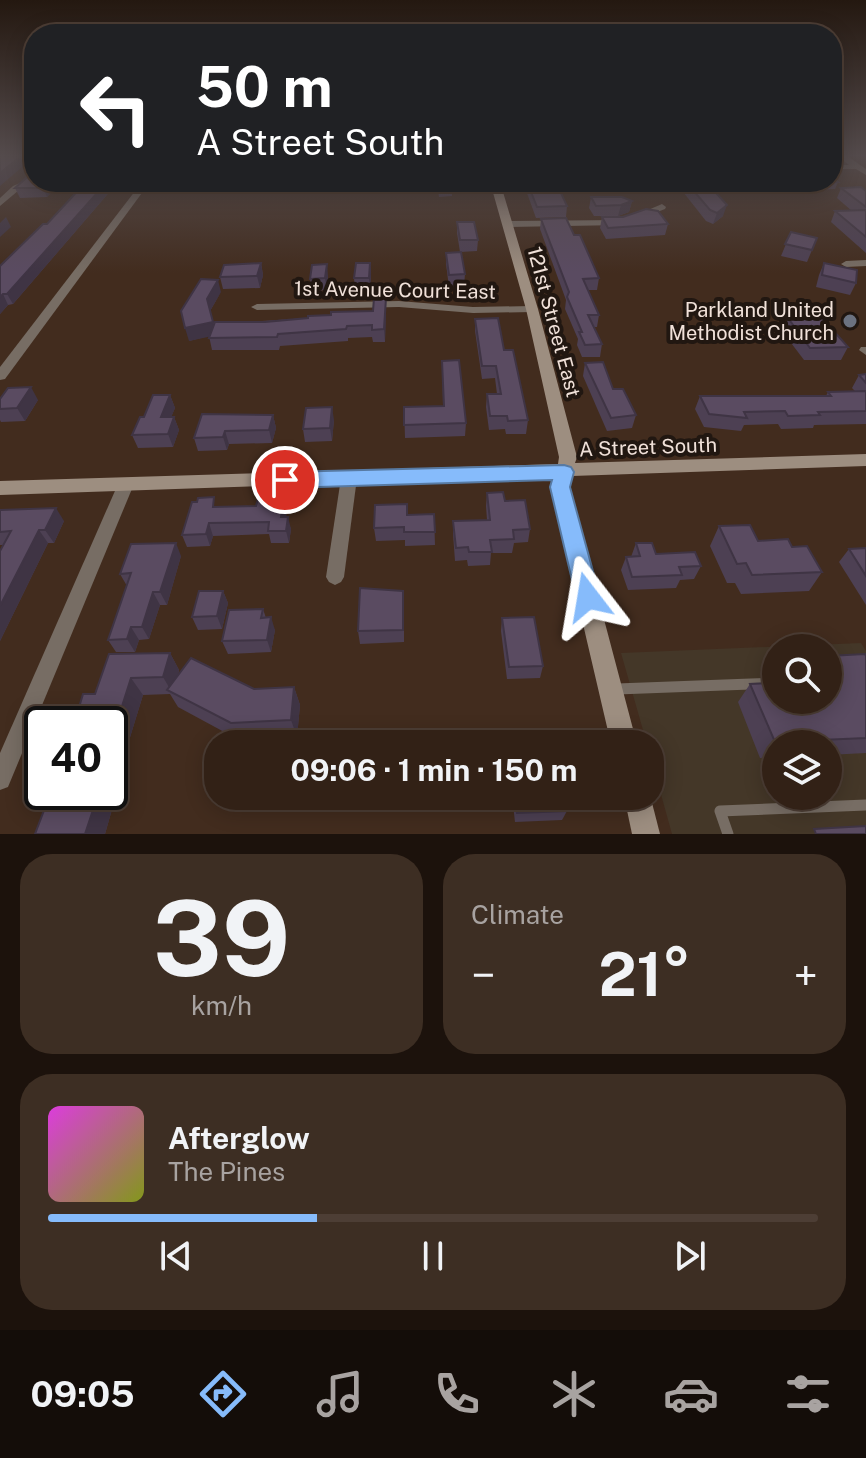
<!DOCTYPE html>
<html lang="en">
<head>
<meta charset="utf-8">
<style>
	body { margin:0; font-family:"Public Sans",sans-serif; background:#3d2e23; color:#f1f3f6; height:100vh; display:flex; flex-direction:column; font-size:30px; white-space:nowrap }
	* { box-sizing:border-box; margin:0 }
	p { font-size:26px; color:#a8a3a1 }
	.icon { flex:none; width:44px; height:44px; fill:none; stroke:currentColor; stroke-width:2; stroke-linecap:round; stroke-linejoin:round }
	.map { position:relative; height:834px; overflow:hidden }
	.panel { display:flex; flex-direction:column; gap:20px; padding:20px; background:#1c120c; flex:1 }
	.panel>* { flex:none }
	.banner { position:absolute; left:24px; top:24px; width:818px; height:168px; border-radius:32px; box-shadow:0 4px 20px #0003,0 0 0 2px #4d3e35; background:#202124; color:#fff; overflow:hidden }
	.controls { position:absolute; left:762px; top:634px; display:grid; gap:16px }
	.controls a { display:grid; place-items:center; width:80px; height:80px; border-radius:50%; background:#322116; box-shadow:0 4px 20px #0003,0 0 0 2px #4d3e35; font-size:40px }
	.speed { position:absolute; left:24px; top:706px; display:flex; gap:16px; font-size:40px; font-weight:700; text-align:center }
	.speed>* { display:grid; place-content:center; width:104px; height:104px; border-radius:50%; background:#322116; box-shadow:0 4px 20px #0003,0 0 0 2px #4d3e35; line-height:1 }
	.speed .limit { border:4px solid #111; border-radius:12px; background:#fff; color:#111 }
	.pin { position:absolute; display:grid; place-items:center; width:68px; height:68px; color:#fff; margin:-34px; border:4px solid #fff; border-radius:50%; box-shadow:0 2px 8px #0007 }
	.me { position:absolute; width:88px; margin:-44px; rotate:346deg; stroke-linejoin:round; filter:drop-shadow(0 0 6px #0008) }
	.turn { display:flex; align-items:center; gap:28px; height:168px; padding:0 40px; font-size:36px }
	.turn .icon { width:104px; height:104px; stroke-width:2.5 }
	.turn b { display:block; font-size:56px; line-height:68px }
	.big { font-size:60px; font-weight:700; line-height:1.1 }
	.panel .tile { flex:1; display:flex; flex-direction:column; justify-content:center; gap:12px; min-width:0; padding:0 28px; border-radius:32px; background:#3d2e23 }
	.panel .dial { align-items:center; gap:0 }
	.dial b { font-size:104px; line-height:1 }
	.song { display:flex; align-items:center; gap:24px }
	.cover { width:96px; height:96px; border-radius:12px; background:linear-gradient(135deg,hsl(300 70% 55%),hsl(70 70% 35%)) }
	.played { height:8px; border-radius:4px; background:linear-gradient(90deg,#86bbfb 35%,#4d3e35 35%) }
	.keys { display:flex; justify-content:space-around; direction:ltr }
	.heat { display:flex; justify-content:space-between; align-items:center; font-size:44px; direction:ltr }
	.panel .tiles { flex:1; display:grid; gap:20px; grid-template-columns:1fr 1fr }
	.tile:last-child { grid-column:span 2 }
	.trip { position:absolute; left:204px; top:730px; width:460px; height:80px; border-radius:32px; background:#322116; box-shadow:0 4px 20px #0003,0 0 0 2px #4d3e35; font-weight:700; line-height:80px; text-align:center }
	.dock { display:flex; height:128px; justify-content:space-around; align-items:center; background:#140d09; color:#a8a3a1 }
	.dock .icon { width:56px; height:56px }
	.dock .selected { color:#86bbfb }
	.dock b { font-size:36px; color:#f1f3f6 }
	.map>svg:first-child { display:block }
	.commercial { fill:#443728; fill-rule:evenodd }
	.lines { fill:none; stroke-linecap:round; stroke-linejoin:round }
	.lane { stroke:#776d64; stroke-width:11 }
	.street { fill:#776d64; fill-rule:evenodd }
	.secondary { fill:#9d8e80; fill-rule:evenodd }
	.wall { fill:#4d4053 }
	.shaded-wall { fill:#3f3444 }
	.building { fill:#5a4b61; stroke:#3f3444; stroke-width:2 }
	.route { fill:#86bbfb; stroke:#577aa3; stroke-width:2 }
	.worship-dot { fill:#6b7280; stroke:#211711; stroke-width:3 }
	.labels { text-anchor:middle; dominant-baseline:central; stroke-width:8; stroke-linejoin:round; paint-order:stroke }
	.street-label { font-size:20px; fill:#f0e1d9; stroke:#211711 }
	.poi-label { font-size:20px; fill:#f0e1d9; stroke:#211711; text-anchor:end }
</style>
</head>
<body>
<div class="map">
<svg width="866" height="834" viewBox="0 0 866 834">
	<rect width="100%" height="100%" fill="#422c1e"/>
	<path class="commercial" d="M861,643l5,8v183h-194l-22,-79v-11h-3l-26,-91zM776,648h52v52h-52zM776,744h52v52h-52z"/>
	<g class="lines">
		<g class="lane">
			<path d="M617,689l157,-6"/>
			<path d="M728,834l-8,-23 146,-6"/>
		</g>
		<g class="street">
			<path d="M838,156h9l19,13v6l-10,-6h-24v-4h17z"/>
			<path d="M34,177v5l-15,8 -19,16v-8l13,-12z"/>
			<path d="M142,182h8l-145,197 -5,1v-13z"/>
			<path d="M662,204l4,3 -1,2 -26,10 -5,-3z"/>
			<path d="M619,220l5,3 -2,2 -115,2 -5,-3 5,-3z"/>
			<path d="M866,260v6l-20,1 -5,-3 5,-3z"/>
			<path d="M399,301l74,6 59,-1 6,3 -6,3 -59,1 -74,-6 -142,3 -6,-3 6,-3z"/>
			<path d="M861,347h5v8l-7,-5z"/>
			<path d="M349,472l5,2 3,4 -13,99 -3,5 -6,3 -6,-3 -3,-5 15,-99 3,-4z"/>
			<path d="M126,478l6,2 2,4 -126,303 -8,3v-37l118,-269 2,-4z"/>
		</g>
		<g class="secondary">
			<path d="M490,182h10l38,127 39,148 -2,6 291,-9v12l-294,10 -3,11 68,257h-26l-60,-257 3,-11 -554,19v-14l558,-17 1,-7 -33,-148z"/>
			<path d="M650,795l10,39h-28l-8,-38z"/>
		</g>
	</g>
	<g class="wall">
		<path d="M0,156h34v12l-6,-6z"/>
		<path d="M34,182h84l-105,122 -5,1 -8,9v-48l47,-42 38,-42 -25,1 -13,14 -27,1 -5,-10z"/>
		<path d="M414,182h37l1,14 -13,1 -2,-13 -22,1z"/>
		<path d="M523,182h33l11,24 -1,11 -30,1z"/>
		<path d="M681,182h25l17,34 -10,8 -7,-3 -26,-33z"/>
		<path d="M710,182h29l-2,8z"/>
		<path d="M793,182h45l-3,7 -32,1z"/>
		<path d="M841,188l25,3v62l-35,-31 4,-11h17l-15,-13z"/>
		<path d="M591,197l41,4 -3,11 -11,4h-24l-5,-8z"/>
		<path d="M602,217h21l45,7 -3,11 -59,4 -6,-11z"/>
		<path d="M541,219l33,16 25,43 -2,12h-9l11,25 -2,12h-3l8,17 -2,13h-18l-5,-12 1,-6 -13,-30 1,-9 -26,-71z"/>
		<path d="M457,222l21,18 -1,11 -17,1 -3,-19z"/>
		<path d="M791,232l26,6 -10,24 -26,-6z"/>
		<path d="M446,253l19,21 -1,12 -15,1 -3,-23z"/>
		<path d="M261,263l2,12 -3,13 -37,1 -3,-12z"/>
		<path d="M370,263l1,11 -1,15 -15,1 -1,-12z"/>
		<path d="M824,263l32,20 -6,12 -34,-8 3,-12z"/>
		<path d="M328,276l-1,14 -15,1 -2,-12z"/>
		<path d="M221,292l-11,19 4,13 94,-6 23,-3 42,-4 13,-13 -1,44h-12l-1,-5 -24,1v3l-68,5 -1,4h-67l-3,-14 -20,5z"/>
		<path d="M788,318l60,29 -7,13h-37l-22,-29z"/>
		<path d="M475,319l29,31 24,70 -2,14h-20l-1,-5 -16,1 -3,-23 1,-13h10l-2,-16 -13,1 -7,-48z"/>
		<path d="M442,361l24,62 -1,13 -60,2 -1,-31 39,-1z"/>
		<path d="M585,363l28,26 23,26 -4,13 -25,3 -24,-55z"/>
		<path d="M866,374v50l-52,1 -1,3 -32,1 -3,-5 -34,1 -3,6 -37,-4 -9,-18 5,-13h126l2,-4 27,-1 -3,-3 7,-13z"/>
		<path d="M170,395l5,13 -4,9h3l5,13 -6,17 -35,1 -6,-13 12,-18z"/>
		<path d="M0,399l38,1 -13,21 -24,1 -1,-2z"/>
		<path d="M273,415l3,13 -4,15 -43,1 -2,6 -29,1 -4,-13z"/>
		<path d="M334,420l-2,21 -27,1 -2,-13z"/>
		<path d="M487,493l18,8 25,28 -2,13 -14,1 -2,10h-21l-1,12 -22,1 -1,-6 -12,1 -2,-27v-13l34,-1 -1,-14z"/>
		<path d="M217,507l70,3 -1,7 5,12 -2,14h-18l-2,-9 -56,2 -3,10 -23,1 -5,-12z"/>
		<path d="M0,510l64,11 -10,22h-6l-48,98v-90l3,-6h-3z"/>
		<path d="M434,514l1,31 -30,1v-6l-29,1 -2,-13 33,-13z"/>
		<path d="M719,526l39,15 34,6 30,25 -13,19 -68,3 -6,-11h-8l-17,-37z"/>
		<path d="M636,543l20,11 45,12 -7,13 -14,1 -4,8 -48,2 -7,-20 5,-13h5z"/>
		<path d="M866,548v57l-27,-43 10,-13z"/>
		<path d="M181,556l-14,49h-7l-11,34 -10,1 -4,12h-19l-8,-12 19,-54 -7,-12z"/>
		<path d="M223,591l5,12 -6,26 -24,1 -6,-13z"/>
		<path d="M404,604v38l-44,2 -2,-13z"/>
		<path d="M263,609l3,9 9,12 -4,22 -43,2 -6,-13z"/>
		<path d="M502,618l41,48 -3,12 -33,1 -6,-48z"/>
		<path d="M170,653l9,17 -1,5 76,14 40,-2 6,18 -3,32 -58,3 -61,-33 -8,-13 -27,1 -31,101 3,3 -10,35h-70l60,-140z"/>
		<path d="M828,656h38v97l-38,2v-11h-52v13l-16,1 -22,-56 12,-18 24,8 54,8z"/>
		<path d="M512,796h52l3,15 -5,9 -47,2z"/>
	</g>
	<g class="shaded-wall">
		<path d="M21,156h5l2,6 -28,24v-13z"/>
		<path d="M48,182h11l1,1 -13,14 -4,-9z"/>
		<path d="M107,182h11l-105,122 -6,-10z"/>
		<path d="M632,201l-3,11 -11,4 3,-11z"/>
		<path d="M727,205l-4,11 -10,8 4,-11z"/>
		<path d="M6,217l5,10 -11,10v-14z"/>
		<path d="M261,263l2,12 -3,13 -3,-12z"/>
		<path d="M370,263l1,11 -1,15 -1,-11z"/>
		<path d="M327,264l1,12 -1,14 -2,-12z"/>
		<path d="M218,280l3,12 -11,19 -3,-12z"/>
		<path d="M3,294l5,11 -8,9v-17z"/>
		<path d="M386,298v12l-1,32 -1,-13z"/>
		<path d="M213,322l4,13 -28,6 -4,-13z"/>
		<path d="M31,387l7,13 -13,21 -8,-13z"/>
		<path d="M170,395l5,13 -9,22 -5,-13z"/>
		<path d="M332,407l2,13 -2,21 -2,-13z"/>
		<path d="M273,415l3,13 -4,15 -3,-13z"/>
		<path d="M174,417l5,13 -6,17 -5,-13z"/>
		<path d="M225,431l4,13 -2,6 -4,-13z"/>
		<path d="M284,498l3,12 -3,19 -3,-12z"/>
		<path d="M56,508l8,13 -10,22 -9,-13z"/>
		<path d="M288,517l3,12 -2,14 -3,-12z"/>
		<path d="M209,523l4,13 -3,10 -4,-12z"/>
		<path d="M39,530l9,13 -48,98v-35z"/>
		<path d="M176,543l5,13 -14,49 -7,-13z"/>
		<path d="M223,591l5,12 -6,26 -5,-13z"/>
		<path d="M153,592l7,13 -11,34 -7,-12z"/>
		<path d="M271,617l4,13 -4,22 -4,-12z"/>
		<path d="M131,627l8,13 -4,12 -8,-13z"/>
		<path d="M170,653l9,17 -6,24 -10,-17z"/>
		<path d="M131,678l12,17 -31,101 3,3 -10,35h-20l14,-42h11v-48z"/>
		<path d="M294,687l6,18 -3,32 -6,-17z"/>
	</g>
	<g class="building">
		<path d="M0,156h21l-21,17z"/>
		<path d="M27,156h7v8z"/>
		<path d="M34,171v11h14l-5,6h-28z"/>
		<path d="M832,177l6,5h-33h27z"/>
		<path d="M86,182h21l-100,112h-4l-3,3v-31l43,-42h4z"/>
		<path d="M438,182h13l1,5h-13z"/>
		<path d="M527,182h29l11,24 -30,1z"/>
		<path d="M686,182h20l21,23 -10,8 -7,-3z"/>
		<path d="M861,187l5,4v16l-25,-19z"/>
		<path d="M591,197h31l10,4 -11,4 -25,1z"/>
		<path d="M646,209l12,2 10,13 -60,4 -6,-11h21z"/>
		<path d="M866,210v27l-31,-26z"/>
		<path d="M566,218l8,17h6l19,43 -16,1 16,36h-11l14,29 -17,1 -6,-13h3l-15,-35 2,-5 -28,-73z"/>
		<path d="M457,222h17l4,18h-18z"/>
		<path d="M791,232l26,6 -5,12 -27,-6z"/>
		<path d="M461,252l4,22 -16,1 -3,-22z"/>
		<path d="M261,263l-4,13 -37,1 4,-12z"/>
		<path d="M356,263h14l-1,15h-15z"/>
		<path d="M824,263l33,7 -1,13 -34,-8z"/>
		<path d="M327,264l-2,14 -15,1 2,-14z"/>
		<path d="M201,279l17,1 -11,19 6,23 -28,6 -4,-17z"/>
		<path d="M374,298h12l-2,31 -12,1v-5l-25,1 -1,3 -68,5 -1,3 -68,1 6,-16h50l43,-4v-2l23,-1v-3l42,-1z"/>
		<path d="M821,317l27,30 -38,1 -22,-30z"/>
		<path d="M498,318l6,32h9l15,70 -20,1 -1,-5h-17l-3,-22h14l-5,-28h-14l-7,-47z"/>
		<path d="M459,360l7,63 -62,2v-18l40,-1 -2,-45z"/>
		<path d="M603,362l10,27h10l13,26 -25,3 -26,-55z"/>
		<path d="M866,374v9l-7,-8z"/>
		<path d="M31,387l-14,21 -17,1v-10l8,-11z"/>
		<path d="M866,391v20l-48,1 2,3 -32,1 -3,-5 -41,1 3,6 -38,-4 -9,-18h131l-3,-4z"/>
		<path d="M153,395h17l-9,22h13l-6,17 -36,1 8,-18h4z"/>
		<path d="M332,407l-2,21 -27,1 3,-21z"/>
		<path d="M202,414l71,1 -4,15 -44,1 -2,6 -29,1z"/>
		<path d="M503,492l2,9 20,-1 5,29 -17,1 1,9 -24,1 2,12h-23l-1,-5 -12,1 -3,-27 37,-1 -3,-27z"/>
		<path d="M214,497l-1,10 43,-1 2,-7 26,-1 -3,19h7l-2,14h-18l1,-9 -60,1 -3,11 -24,1 10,-33h5l1,-4z"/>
		<path d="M407,504v11l27,-1 1,18h-31v-5l-30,1 1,-23z"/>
		<path d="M56,508l-11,22h-6l-39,76v-55l11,-20 -11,1v-22z"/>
		<path d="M750,525l8,16 30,-2 4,8 15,-1 15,26 -70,3 -6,-12 -9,1 -18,-38z"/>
		<path d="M176,543l-16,49h-7l-11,35h-11l-4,12 -19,1 23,-67 -11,1 11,-30z"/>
		<path d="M636,543h16l4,11 39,-2 6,14 -22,1 3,8 -50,2 -6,-20 14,-1z"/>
		<path d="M866,548v28l-17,-27z"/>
		<path d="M360,588l43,3v39l-45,1z"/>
		<path d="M199,591h24l-6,25 -25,1z"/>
		<path d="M263,609l-2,9 10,-1 -4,23 -45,1 7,-31z"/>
		<path d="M534,617l9,49 -34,1 -7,-49z"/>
		<path d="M170,653l-7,24 -32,1 -21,66v-20h-36l9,-30h12l14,-40z"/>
		<path d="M865,654l1,2v82l-91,4 -25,-58 21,-1 3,9h2v8h52v-10l3,-1 -3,-5v-28z"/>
		<path d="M191,658l63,31 40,-2 -3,33 -60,3 -64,-33z"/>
		<path d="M51,792h48l-14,42h-50z"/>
		<path d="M515,796h49l3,15 -50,2z"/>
		<path d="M866,826v8h-50l-2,-5z"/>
	</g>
	<linearGradient id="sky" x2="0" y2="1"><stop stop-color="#241810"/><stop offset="0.57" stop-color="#544b4c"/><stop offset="1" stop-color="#544b4c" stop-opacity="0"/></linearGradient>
	<rect width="866" height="273" fill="url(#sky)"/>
	<path class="route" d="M564,465l7,2 3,5 -4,15 30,110 -4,8 -8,3 -9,-3 -3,-8 -26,-110 2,-7 -267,8 -7,-3 -3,-5 3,-5 7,-3z"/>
	<circle class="worship-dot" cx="850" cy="321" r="8"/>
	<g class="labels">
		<g class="street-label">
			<text transform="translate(395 290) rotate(1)">1st Avenue Court East</text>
			<text transform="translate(554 322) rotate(75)">121st Street East</text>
			<text transform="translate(648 447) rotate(-2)">A Street South</text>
		</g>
		<g class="poi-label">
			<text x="834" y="310">Parkland United<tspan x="834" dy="23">Methodist Church</tspan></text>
		</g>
	</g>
</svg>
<div class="controls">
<a><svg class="icon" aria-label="search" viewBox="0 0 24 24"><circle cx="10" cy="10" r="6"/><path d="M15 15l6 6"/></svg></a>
<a><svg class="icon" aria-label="layers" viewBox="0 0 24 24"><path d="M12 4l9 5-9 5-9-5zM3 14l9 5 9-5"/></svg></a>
</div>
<div class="speed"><div class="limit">40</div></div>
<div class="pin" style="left:285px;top:480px;background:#d93025"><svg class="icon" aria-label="arrive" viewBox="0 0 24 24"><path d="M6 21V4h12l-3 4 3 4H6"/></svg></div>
<svg class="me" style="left:588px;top:597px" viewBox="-20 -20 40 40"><path d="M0-17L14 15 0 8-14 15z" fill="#86bbfb" stroke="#fff" stroke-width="4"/></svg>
<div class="trip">09:06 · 1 min · 150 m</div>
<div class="banner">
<div class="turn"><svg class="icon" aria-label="left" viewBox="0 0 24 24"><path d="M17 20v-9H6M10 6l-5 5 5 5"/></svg><div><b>50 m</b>A Street South</div></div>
</div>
</div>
<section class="panel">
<div class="tiles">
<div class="tile dial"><b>39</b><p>km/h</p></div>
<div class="tile"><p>Climate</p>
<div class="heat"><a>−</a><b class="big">21°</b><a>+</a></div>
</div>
<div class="tile">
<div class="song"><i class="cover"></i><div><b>Afterglow</b><p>The Pines</p></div></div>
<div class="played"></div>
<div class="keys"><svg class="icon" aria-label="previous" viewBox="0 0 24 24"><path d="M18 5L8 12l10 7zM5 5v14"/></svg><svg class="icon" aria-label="pause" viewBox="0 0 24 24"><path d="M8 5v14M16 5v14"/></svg><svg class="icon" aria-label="next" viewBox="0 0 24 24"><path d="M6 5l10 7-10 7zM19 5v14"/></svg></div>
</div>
</div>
</section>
<nav class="dock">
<b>09:05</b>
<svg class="icon selected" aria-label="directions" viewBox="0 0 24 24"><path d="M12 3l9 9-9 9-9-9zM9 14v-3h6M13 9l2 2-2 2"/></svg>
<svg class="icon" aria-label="music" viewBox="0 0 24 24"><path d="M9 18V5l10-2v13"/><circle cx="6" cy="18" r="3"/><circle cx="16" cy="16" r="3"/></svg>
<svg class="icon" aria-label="phone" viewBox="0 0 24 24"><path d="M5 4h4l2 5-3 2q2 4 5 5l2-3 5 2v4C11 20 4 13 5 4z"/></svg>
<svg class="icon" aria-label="climate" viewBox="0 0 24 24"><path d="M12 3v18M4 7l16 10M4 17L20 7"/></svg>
<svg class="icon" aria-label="car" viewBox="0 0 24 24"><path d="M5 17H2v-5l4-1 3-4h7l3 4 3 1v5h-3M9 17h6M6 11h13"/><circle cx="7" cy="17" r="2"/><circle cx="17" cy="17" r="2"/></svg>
<svg class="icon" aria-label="filters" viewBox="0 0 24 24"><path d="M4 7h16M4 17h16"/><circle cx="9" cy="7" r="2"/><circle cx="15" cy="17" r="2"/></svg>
</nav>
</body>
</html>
